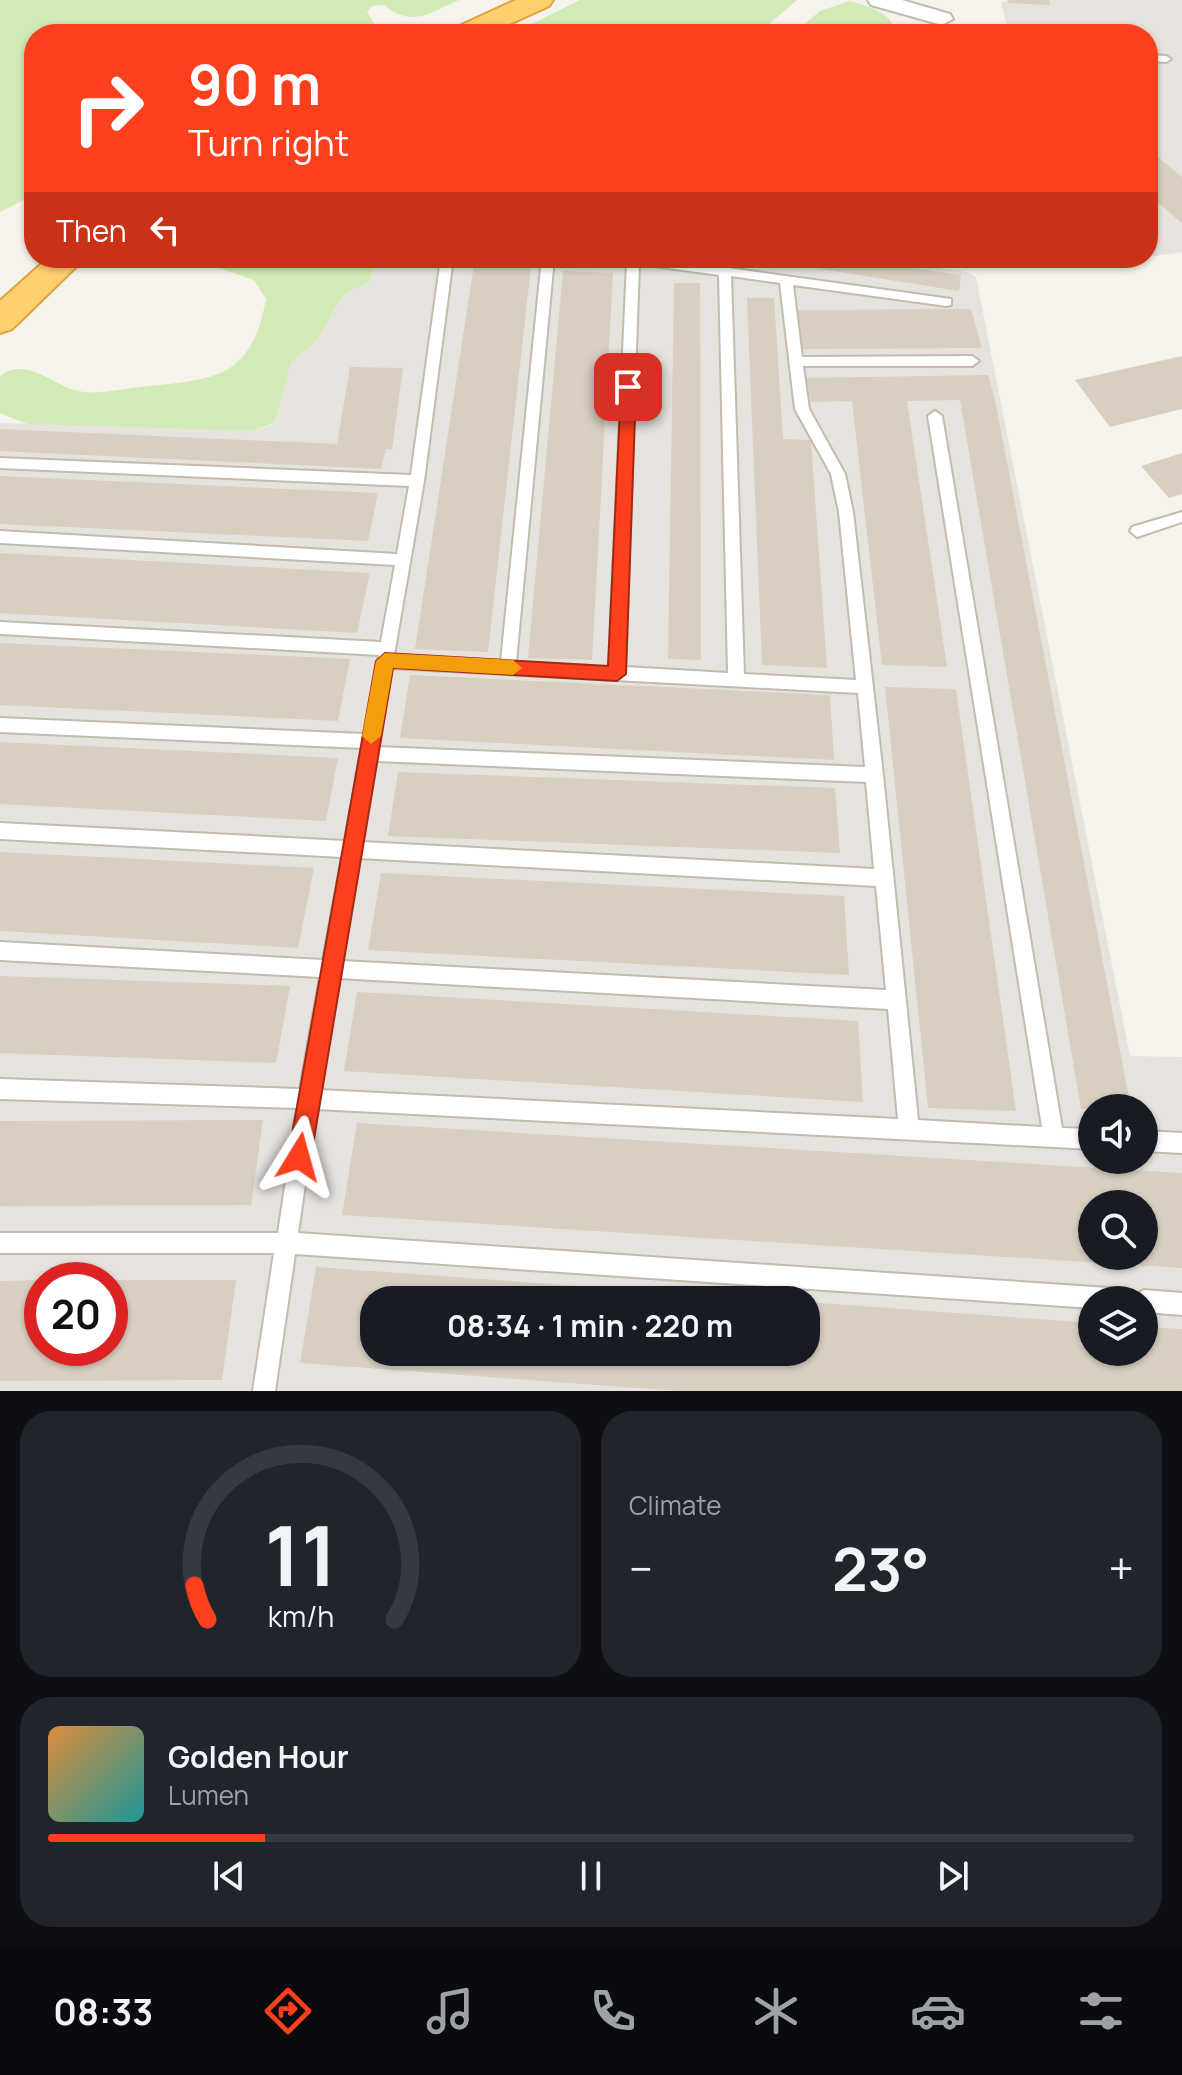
<!DOCTYPE html>
<html lang="en">
<head>
<meta charset="utf-8">
<style>
	body { margin:0; font-family:Manrope,sans-serif; background:#20242c; color:#f1f3f6; height:100vh; display:flex; flex-direction:column; font-size:30px; white-space:nowrap }
	* { box-sizing:border-box; margin:0 }
	p { font-size:26px; color:#9ea1a6 }
	.icon { flex:none; width:44px; height:44px; fill:none; stroke:currentColor; stroke-width:2; stroke-linecap:round; stroke-linejoin:round }
	.map { position:relative; height:1391px; overflow:hidden }
	.sheet { display:flex; flex-direction:column; gap:20px; padding:20px; background:#0d0f14; flex:1 }
	.sheet>* { flex:none }
	.guide { position:absolute; left:24px; top:24px; width:1134px; height:244px; border-radius:32px; box-shadow:0 2px 6px #0004; background:#fc3f1d; color:#fff; overflow:hidden }
	.buttons { position:absolute; left:1078px; top:1094px; display:grid; gap:16px }
	.buttons a { display:grid; place-items:center; width:80px; height:80px; border-radius:50%; background:#171b24; box-shadow:0 2px 6px #0004; font-size:40px }
	.speed { position:absolute; left:24px; top:1262px; display:flex; gap:16px; font-size:40px; font-weight:700; text-align:center }
	.speed>* { display:grid; place-content:center; width:104px; height:104px; border-radius:50%; background:#171b24; box-shadow:0 2px 6px #0004; line-height:1 }
	.speed .limit { border:12px solid #d22; background:#fff; color:#111 }
	.pin { position:absolute; display:grid; place-items:center; width:68px; height:68px; color:#fff; margin:-34px; border-radius:16px; box-shadow:0 4px 12px #0006 }
	.me { position:absolute; width:88px; margin:-44px; rotate:8deg; stroke-linejoin:round; filter:drop-shadow(0 0 6px #0008) }
	.turn { display:flex; align-items:center; gap:28px; height:168px; padding:0 32px; font-size:36px }
	.turn .icon { width:104px; height:104px; stroke-width:2.5 }
	.turn b { display:block; font-size:56px; line-height:68px }
	.then { display:flex; align-items:center; height:76px; padding:0 32px; background:#0003; gap:16px; font-size:30px }
	.big { font-size:60px; font-weight:700; line-height:1.1 }
	.sheet .card { flex:1; display:flex; flex-direction:column; justify-content:center; gap:12px; min-width:0; padding:0 28px; border-radius:32px; background:#20242c }
	.sheet .dial { align-items:center; gap:0 }
	.dial svg { height:208px; overflow:visible; fill:none; stroke:#363941; stroke-width:7; stroke-linecap:round; text-anchor:middle }
	.dial text { fill:#f1f3f6; stroke:none }
	.song { display:flex; align-items:center; gap:24px }
	.cover { width:96px; height:96px; border-radius:12px; background:linear-gradient(135deg,hsl(30 70% 55%),hsl(180 70% 35%)) }
	.played { height:8px; border-radius:4px; background:linear-gradient(90deg,#fc3f1d 20%,#363941 20%) }
	.keys { display:flex; justify-content:space-around; direction:ltr }
	.heat { display:flex; justify-content:space-between; align-items:center; font-size:44px; direction:ltr }
	.sheet .tiles { flex:1; display:grid; gap:20px; grid-template-columns:1fr 1fr }
	.card:last-child { grid-column:span 2 }
	.trip { position:absolute; left:360px; top:1286px; width:460px; height:80px; border-radius:32px; background:#171b24; box-shadow:0 2px 6px #0004; font-weight:700; line-height:80px; text-align:center }
	.menu { display:flex; height:128px; justify-content:space-around; align-items:center; background:#090b0e; color:#9ea1a6 }
	.menu .icon { width:56px; height:56px }
	.menu .on { color:#fc3f1d }
	.menu b { font-size:36px; color:#f1f3f6 }
	.map>svg:first-child { display:block }
	.industrial { fill:#e6e2dd; fill-rule:evenodd }
	.green { fill:#d2eab5 }
	.building { fill:#d8cfc1; fill-rule:evenodd }
	.lines { fill:none; stroke-linecap:round; stroke-linejoin:round }
	.lane-casing { stroke:#c2bbae; stroke-width:4 }
	.street-casing { stroke:#c2bbae; stroke-width:4 }
	.highway-casing { stroke:#e0a43c; stroke-width:4 }
	.lane { fill:#fff; fill-rule:evenodd }
	.street { fill:#fff; fill-rule:evenodd }
	.highway { fill:#ffcf6e; fill-rule:evenodd }
	.route { fill:#fc3f1d; stroke:#a42913; stroke-width:2 }
	.slow { fill:#f59e0b }
</style>
</head>
<body>
<div class="map">
<svg width="1182" height="1391" viewBox="0 0 1182 1391">
	<rect width="100%" height="100%" fill="#f6f3ec"/>
	<g class="industrial">
		<path d="M1008,0h174v252l-34,5v-223h-139l-8,-31z"/>
		<path d="M374,258h500l93,14 9,5 154,779 52,1v334h-1182v-968l250,8 25,-7 16,-61 27,-24 25,-44 27,-13zM1092,1108h52v52h-52zM1092,1204h52v52h-52zM42,1280h68v68h-68zM374,1300h432v52h-432zM1092,1300h52v52h-52z"/>
	</g>
	<g class="green">
		<path d="M0,0h459c-30,13 -47,28 -75,5l-12,1 -5,6 11,18 -5,4h-339v161l-34,17z"/>
		<path d="M580,0h217l-40,34h-246z"/>
		<path d="M850,1c19,6 42,10 46,33h-103l27,-23z"/>
		<path d="M191,258h183l-4,24 -27,13 -25,44 -27,24 -16,60 -25,8 -223,-7 -27,-11v-37c25,-19 50,6 74,14 19,6 47,-1 67,-3 72,-8 110,-6 125,-88l-12,-19z"/>
	</g>
	<g class="building">
		<path d="M1008,0h41l1,5 -42,-2z"/>
		<path d="M1148,149l34,28v46l-34,-29z"/>
		<path d="M475,258h57l-44,394 -73,-3z"/>
		<path d="M752,258h94l115,17 -2,16z"/>
		<path d="M563,271l50,2 -21,387 -64,-2z"/>
		<path d="M674,283h26l1,377 -33,-1z"/>
		<path d="M747,298h27l9,141 28,1 16,228 -65,-3z"/>
		<path d="M971,309l11,39 -182,1 -6,-39z"/>
		<path d="M1182,356v53l-72,18 -35,-47z"/>
		<path d="M350,367l53,1 -11,81h-6l-5,20 -381,-18v-22l337,15z"/>
		<path d="M988,375l7,25 136,708 -50,1 -121,-709 -53,1 40,266 -65,-2 -30,-264 -41,1 -5,-24z"/>
		<path d="M1182,453v41l-13,4 -28,-32z"/>
		<path d="M0,476l378,17 -10,48 -368,-17z"/>
		<path d="M0,553l370,20 -13,60 -357,-20z"/>
		<path d="M0,643l350,16 -12,62 -338,-16z"/>
		<path d="M410,675l420,20 4,65 -434,-22z"/>
		<path d="M885,687l71,2 60,422 -88,-3z"/>
		<path d="M0,742l338,16 -12,63 -326,-17z"/>
		<path d="M398,772l437,16 5,65 -452,-17z"/>
		<path d="M0,852l314,16 -16,80 -298,-17z"/>
		<path d="M381,873l463,23 5,79 -481,-25z"/>
		<path d="M0,976l290,10 -14,77 -276,-10z"/>
		<path d="M357,992l501,29 5,81 -519,-31z"/>
		<path d="M263,1120l-12,85 -251,1v-85z"/>
		<path d="M357,1123l825,50v95l-840,-53zM1092,1204h52v52h-52z"/>
		<path d="M316,1267l426,31 -368,2v52h432v-50l286,21v29h52v-25l38,2v62h-504l-378,-28z"/>
		<path d="M42,1280v68h68v-68h126l-14,100 -222,1v-100z"/>
	</g>
	<g class="lines">
		<defs>
			<g id="lane">
				<path d="M1148,55l18,1 5,3 -5,3 -18,-1z"/>
				<path d="M441,258h12l-29,223 -30,174 107,6 41,-403h12l-38,404 93,5 18,-405 -6,-4h35l295,41v6l-4,1 -154,-21 9,72 170,-1 7,5 -7,5h-169l6,43 36,65 8,38 30,263 35,345 124,7 -114,-711 7,-5 7,5 120,712 30,1v20l-776,-40 -18,124 825,56 7,4 4,7h-42v8l-797,-54 -20,137h-22l21,-138h-274v-20h278l19,-125 -297,-9v-20l300,10 20,-112 -320,-17v-18l323,18 19,-103 -342,-18v-16l345,18 17,-93 -362,-16v-14l364,16 15,-79 -379,-21v-12l381,20 14,-77 -395,-22v-12l397,23 12,-68 -409,-18v-10l411,17zM639,264l80,11 9,398 -103,-6zM731,276l49,7 15,126 36,65 8,38 17,168 -112,-6zM392,668l466,25 7,74 -487,-20zM376,761l490,21 8,87 -512,-27zM359,858l517,28 10,104 -544,-29zM338,978l550,31 10,110 -579,-29z"/>
				<path d="M1182,512v10l-45,15 -7,-6 2,-4z"/>
				<path d="M1144,1131l38,2v20l-38,-2z"/>
				<path d="M1144,1290l38,3v22l-38,-3v-12h-10l3,-6z"/>
			</g>
			<path id="street" d="M868,0h34l48,14 3,5 -11,6 -71,-20z"/>
			<g id="highway">
				<path d="M516,0h37l-4,6 -61,28h-37l4,-6z"/>
				<path d="M48,258h37l-73,71 -12,4v-32z"/>
			</g>
		</defs>
		<use href="#lane" class="lane-casing"/>
		<use href="#street" class="street-casing"/>
		<use href="#highway" class="highway-casing"/>
		<use href="#lane" class="lane"/>
		<use href="#street" class="street"/>
		<use href="#highway" class="highway"/>
	</g>
	<path class="route" d="M628,381l8,6 -10,287 -9,7 -224,-13 -82,489 -4,8 -8,3 -8,-3 -3,-8 88,-496 9,-8 223,13 13,-279z"/>
	<path class="slow" d="M385,653l128,7 9,8 -9,7 -120,-7 -12,68 -10,8 -9,-8 14,-75z"/>
</svg>
<div class="buttons">
<a><svg class="icon" aria-label="sound" viewBox="0 0 24 24"><path d="M4 9h4l5-4v14l-5-4H4zM17 9q2 3 0 6"/></svg></a>
<a><svg class="icon" aria-label="search" viewBox="0 0 24 24"><circle cx="10" cy="10" r="6"/><path d="M15 15l6 6"/></svg></a>
<a><svg class="icon" aria-label="layers" viewBox="0 0 24 24"><path d="M12 4l9 5-9 5-9-5zM3 14l9 5 9-5"/></svg></a>
</div>
<div class="speed"><div class="limit">20</div></div>
<div class="pin" style="left:628px;top:387px;background:#d93025"><svg class="icon" aria-label="arrive" viewBox="0 0 24 24"><path d="M6 21V4h12l-3 4 3 4H6"/></svg></div>
<svg class="me" style="left:299px;top:1157px" viewBox="-20 -20 40 40"><path d="M0-17L14 15 0 8-14 15z" fill="#fc3f1d" stroke="#fff" stroke-width="4"/></svg>
<div class="trip">08:34 · 1 min · 220 m</div>
<div class="guide">
<div class="turn"><svg class="icon" aria-label="right" viewBox="0 0 24 24"><path d="M7 20v-9h11M14 6l5 5-5 5"/></svg><div><b>90 m</b>Turn right</div></div>
<div class="then">Then<svg class="icon" aria-label="left" viewBox="0 0 24 24"><path d="M17 20v-9H6M10 6l-5 5 5 5"/></svg></div>
</div>
</div>
<section class="sheet">
<div class="tiles">
<div class="card dial"><svg viewBox="0 0 100 80">
<path d="M14 69A42 42 0 1 1 86 69"/>
<path d="M14 69A42 42 0 0 1 9 56" stroke="#fc3f1d"/>
<text x="50" y="56" font-size="32" font-weight="700">11</text>
<text x="50" y="72" font-size="11">km/h</text>
</svg></div>
<div class="card"><p>Climate</p>
<div class="heat"><a>−</a><b class="big">23°</b><a>+</a></div>
</div>
<div class="card">
<div class="song"><i class="cover"></i><div><b>Golden Hour</b><p>Lumen</p></div></div>
<div class="played"></div>
<div class="keys"><svg class="icon" aria-label="previous" viewBox="0 0 24 24"><path d="M18 5L8 12l10 7zM5 5v14"/></svg><svg class="icon" aria-label="pause" viewBox="0 0 24 24"><path d="M8 5v14M16 5v14"/></svg><svg class="icon" aria-label="next" viewBox="0 0 24 24"><path d="M6 5l10 7-10 7zM19 5v14"/></svg></div>
</div>
</div>
</section>
<nav class="menu">
<b>08:33</b>
<svg class="icon on" aria-label="directions" viewBox="0 0 24 24"><path d="M12 3l9 9-9 9-9-9zM9 14v-3h6M13 9l2 2-2 2"/></svg>
<svg class="icon" aria-label="music" viewBox="0 0 24 24"><path d="M9 18V5l10-2v13"/><circle cx="6" cy="18" r="3"/><circle cx="16" cy="16" r="3"/></svg>
<svg class="icon" aria-label="phone" viewBox="0 0 24 24"><path d="M5 4h4l2 5-3 2q2 4 5 5l2-3 5 2v4C11 20 4 13 5 4z"/></svg>
<svg class="icon" aria-label="climate" viewBox="0 0 24 24"><path d="M12 3v18M4 7l16 10M4 17L20 7"/></svg>
<svg class="icon" aria-label="car" viewBox="0 0 24 24"><path d="M5 17H2v-5l4-1 3-4h7l3 4 3 1v5h-3M9 17h6M6 11h13"/><circle cx="7" cy="17" r="2"/><circle cx="17" cy="17" r="2"/></svg>
<svg class="icon" aria-label="filters" viewBox="0 0 24 24"><path d="M4 7h16M4 17h16"/><circle cx="9" cy="7" r="2"/><circle cx="15" cy="17" r="2"/></svg>
</nav>
</body>
</html>
